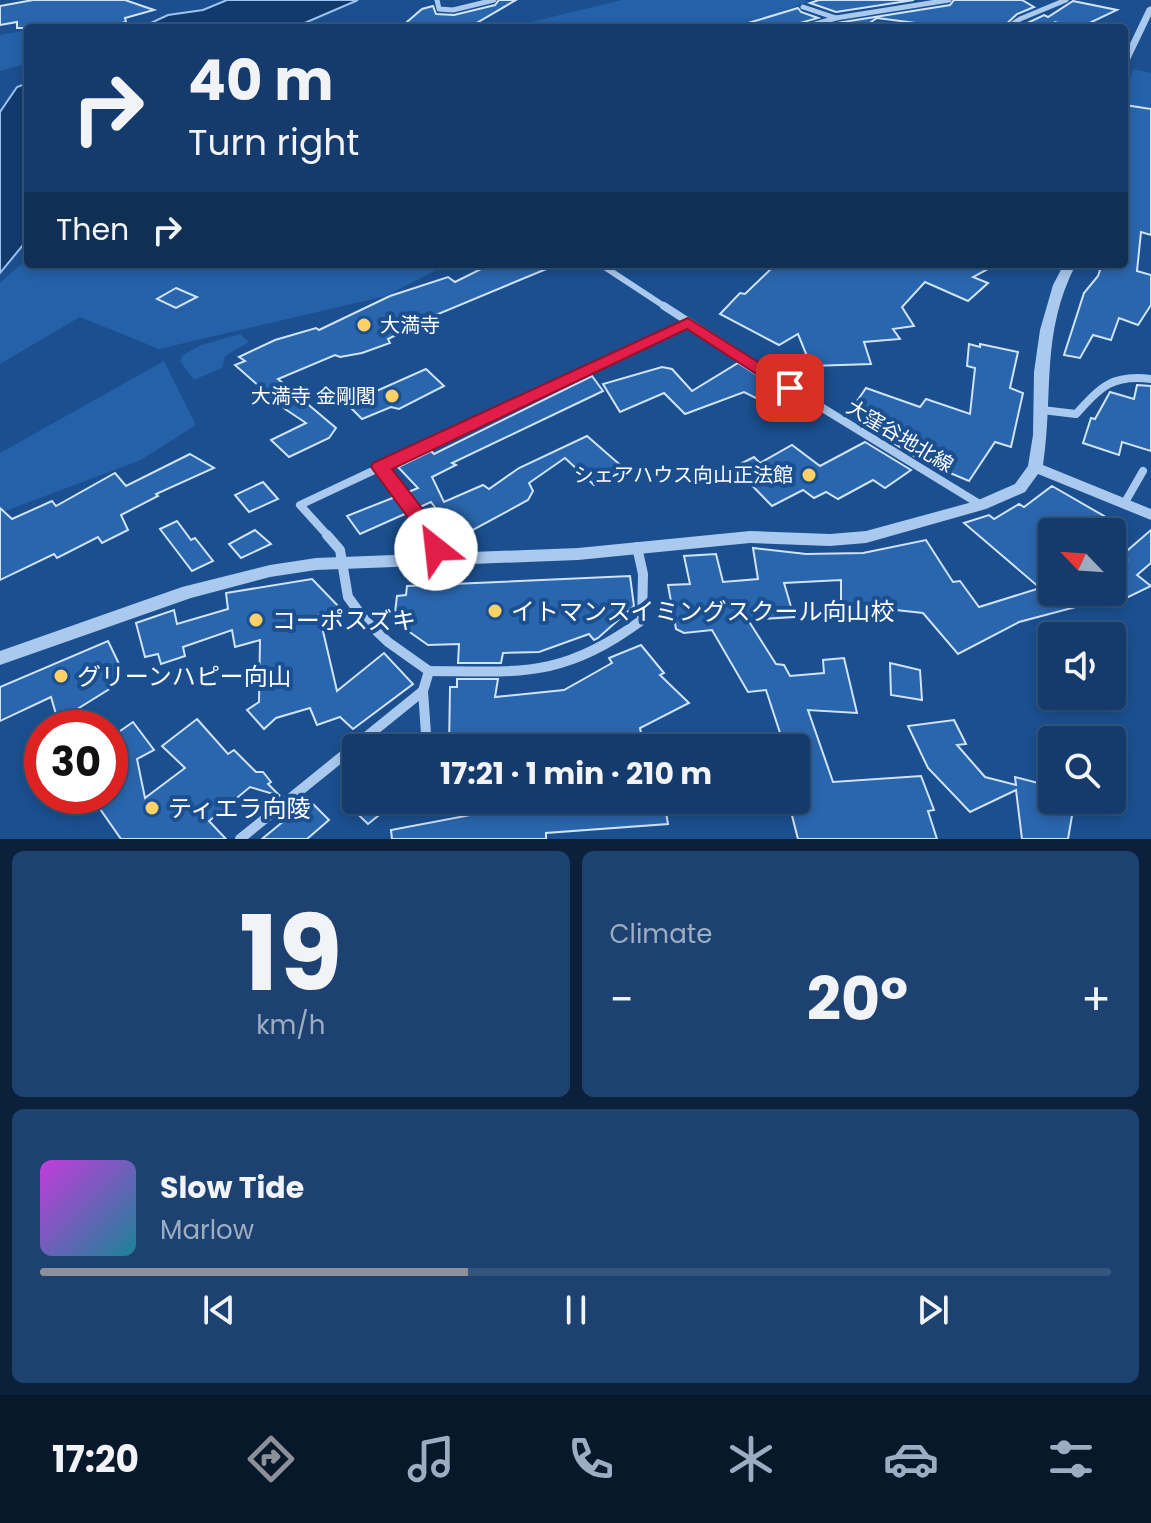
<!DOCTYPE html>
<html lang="en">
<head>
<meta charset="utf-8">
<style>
	body { margin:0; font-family:Poppins,"Noto Sans JP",sans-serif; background:#1d4271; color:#f1f3f6; height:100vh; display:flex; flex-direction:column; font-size:30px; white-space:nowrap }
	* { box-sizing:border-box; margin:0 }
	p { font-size:26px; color:#9dadc1 }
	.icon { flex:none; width:44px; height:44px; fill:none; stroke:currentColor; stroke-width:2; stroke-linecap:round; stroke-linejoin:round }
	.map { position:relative; height:839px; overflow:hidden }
	.drawer { display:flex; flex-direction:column; gap:12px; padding:12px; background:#0b203b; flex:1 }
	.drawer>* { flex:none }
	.top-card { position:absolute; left:24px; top:24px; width:1104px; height:244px; border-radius:8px; box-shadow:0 4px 12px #0003,0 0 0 2px #33557e; background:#143b6b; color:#f1f3f6; overflow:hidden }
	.needle { width:52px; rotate:295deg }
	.fabs { position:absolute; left:1038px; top:518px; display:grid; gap:16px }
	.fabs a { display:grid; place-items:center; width:88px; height:88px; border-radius:8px; background:#143b6b; box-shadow:0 4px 12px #0003,0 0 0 2px #33557e; font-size:40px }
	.speed { position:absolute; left:24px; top:710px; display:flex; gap:16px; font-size:40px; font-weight:700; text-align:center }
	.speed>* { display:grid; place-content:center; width:104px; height:104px; border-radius:50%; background:#143b6b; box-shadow:0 4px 12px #0003,0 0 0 2px #33557e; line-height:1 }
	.speed .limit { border:12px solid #d22; background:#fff; color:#111 }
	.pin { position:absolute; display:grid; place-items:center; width:68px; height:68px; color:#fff; margin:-34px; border-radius:16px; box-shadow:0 4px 12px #0006 }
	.me { position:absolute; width:88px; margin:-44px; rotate:331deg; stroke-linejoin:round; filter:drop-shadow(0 0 6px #0008) }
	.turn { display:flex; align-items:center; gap:28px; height:168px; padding:0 32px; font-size:36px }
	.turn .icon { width:104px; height:104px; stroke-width:2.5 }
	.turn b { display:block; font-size:56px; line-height:68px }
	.then { display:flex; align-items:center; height:76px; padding:0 32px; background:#0003; gap:16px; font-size:30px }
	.big { font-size:60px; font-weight:700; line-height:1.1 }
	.drawer .card { flex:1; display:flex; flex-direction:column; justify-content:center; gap:12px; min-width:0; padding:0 28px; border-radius:12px; background:#1d4271 }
	.drawer .dial { align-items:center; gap:0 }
	.dial b { font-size:104px; line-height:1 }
	.song { display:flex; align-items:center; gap:24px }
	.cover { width:96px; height:96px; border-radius:12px; background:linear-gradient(135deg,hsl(290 70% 55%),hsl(190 70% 35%)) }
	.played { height:8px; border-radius:4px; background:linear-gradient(90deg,#8c9099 40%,#33557e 40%) }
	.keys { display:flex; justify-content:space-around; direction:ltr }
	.heat { display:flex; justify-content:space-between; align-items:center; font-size:44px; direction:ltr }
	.drawer .tiles { flex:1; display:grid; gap:12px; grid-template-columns:1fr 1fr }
	.card:last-child { grid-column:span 2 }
	.trip { position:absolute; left:342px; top:734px; width:468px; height:80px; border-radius:8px; background:#143b6b; box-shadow:0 4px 12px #0003,0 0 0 2px #33557e; font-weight:700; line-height:80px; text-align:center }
	.tabs { display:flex; height:128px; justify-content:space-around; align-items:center; background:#08182b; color:#9dadc1 }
	.tabs .icon { width:56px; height:56px }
	.tabs .active { color:#8c9099 }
	.tabs b { font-size:36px; color:#f1f3f6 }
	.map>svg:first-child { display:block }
	.green { fill:#2461a8 }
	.water { fill:#123a6d; stroke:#9cc4f0; stroke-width:2 }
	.building { fill:#2a66ad; stroke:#cfe3fa; stroke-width:2 }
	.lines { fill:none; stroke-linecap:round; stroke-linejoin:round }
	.minor-far3 { stroke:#a9c9ee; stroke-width:5 }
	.minor-far2 { stroke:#a9c9ee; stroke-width:6 }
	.minor-far1 { stroke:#a9c9ee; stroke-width:8 }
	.minor { stroke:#a9c9ee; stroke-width:10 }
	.tertiary { fill:#a9c9ee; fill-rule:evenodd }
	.route { fill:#e11d48; stroke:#92132f; stroke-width:2 }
	.poi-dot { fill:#ffd166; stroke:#1b4f8f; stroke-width:3 }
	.labels { text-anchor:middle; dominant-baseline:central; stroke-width:8; stroke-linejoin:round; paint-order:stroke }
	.poi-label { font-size:20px; fill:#fff; stroke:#1b4f8f; text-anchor:end }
	.street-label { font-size:20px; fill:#fff; stroke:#1b4f8f }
	.near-poi-label { font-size:24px; fill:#fff; stroke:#1b4f8f; text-anchor:start }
</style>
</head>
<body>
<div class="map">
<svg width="1151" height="839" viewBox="0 0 1151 839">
	<rect width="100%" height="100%" fill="#1b4f8f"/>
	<g class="green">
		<path d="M622,0h183l3,2 -69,26h-233z"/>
		<path d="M28,30v33l-28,8v-36z"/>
		<path d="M1133,69l18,4v35l-27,-4z"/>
		<path d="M28,258v6h420l-62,32 -227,53 -79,-32 -80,47v-81z"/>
		<path d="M240,334l9,8 -24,14 -3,12 -28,12 -14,-19 3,-6 18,-10z"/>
		<path d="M164,361l32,64 -55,35 -141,53v-60z"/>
	</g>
	<g class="water">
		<path d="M227,0h131l-65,28h-153l28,-13 35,-5z"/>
		<path d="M28,83v156l-28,34v-161l17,-25z"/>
	</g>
	<g class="building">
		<path d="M33,0h92l29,10 -29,8 1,4 -26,6h-83v-6l-17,3v-19z"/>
		<path d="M499,0h17l-48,28h-68l22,-19 11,-3 3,8 18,1 41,-10z"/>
		<path d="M819,0h95l-78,12 -26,-9z"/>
		<path d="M954,0h68l12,7 -17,7 -15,14h-90l4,-5 -39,-5 -15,10h-40l15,-5 113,-18z"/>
		<path d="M1073,1l44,9 -38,18 -25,-6 8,6h-45l27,-13 4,2z"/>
		<path d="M798,8l3,4 17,6 -18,5 -3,5h-51l-1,-4z"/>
		<path d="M1125,105l26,4v126l-10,-3 -4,39 14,4v30l-13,20 -19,-7 -8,22 -18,-5 -13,23 -16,-3 20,-62 14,-17 4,-12h22z"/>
		<path d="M491,264l65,1 -154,64 2,2 -16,8 2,4 -28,10 -22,4 -5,-2 -57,24 58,49 -7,10 -40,19 -18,-17 35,-17 -21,-14 -50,-44 10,-4 -6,-4 36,-17 41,-12 3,2 71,-34 58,-19 7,5z"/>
		<path d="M776,264h221l-24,13 15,6 -20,18 -43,-19 -23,25 12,19 -21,3 7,10 -36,3 7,22 -60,2 -13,-32 -19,11 -59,-31 20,-21 5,1z"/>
		<path d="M176,288l21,9 -21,11 -19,-9z"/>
		<path d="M969,344l11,3v-3l38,8 -8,36 13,5 -12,54 -16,-5 -26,39 -45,-19 -45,-28 -16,-12 15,-10 -23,-8 11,-16 54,19 6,-8 44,15 5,-46 -8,-2z"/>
		<path d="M738,363l46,29 -18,11 -22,-11 -59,22 -21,-21 -44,19 -17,-28 59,-17 10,2 20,22z"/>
		<path d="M426,369l18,17 -45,23 -8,-2 -29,12 -15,-15z"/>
		<path d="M592,376l11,15 -151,72 4,2 -24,12 12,25 39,-17 6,4 30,-21 68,-32 39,34 -32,15 -29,-27 -36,25 4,8 -5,9 -70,38 -27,-36 -11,5 -12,-15 10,-4 -20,-21 33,-16 3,3z"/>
		<path d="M1137,385l14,1v65l-29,-9 -3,13 -36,-12 8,-25 4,1 15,-27 24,7z"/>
		<path d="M865,442l46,28 -26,18 -12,-8 -35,19 -12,-7 -12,6 -11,-8 -31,16 -38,-39 20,-10 6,6 32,-18 28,21z"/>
		<path d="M190,454l24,14 -58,26 2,2 -37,19 7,15 -26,13 -4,-6 -41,21 -3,-4 -54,26v-72l12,11 40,-18 4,5 59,-33 11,13z"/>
		<path d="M263,482l15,17 -29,13 -14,-17z"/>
		<path d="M1052,486l52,30 -19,16h-33v60h22l13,12 -68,18 -61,32 -35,-41 -82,-9v-24l-57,3 10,34 -46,3 28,44 8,1 6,11 34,-3 -1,-13 21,-2 13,55 -49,-3 25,72 88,-6 13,34 -6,1 9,28h-139l-10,-39h8v-52h-11l-19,-58 -18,2 -36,-62 -28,3 -8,-4 -8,-44 22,-1 -6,-28 32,-2 7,28 35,-3 -5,-31 53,6 57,-1 63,-13 27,42 7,-1 19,26 61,-19 -76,-65 25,-8 5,4 25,-15 5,3z"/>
		<path d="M395,497l12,16 -47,21 -13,-18z"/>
		<path d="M177,521l14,19 4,-2 18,23 -21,10 -32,-42z"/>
		<path d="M255,530l16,14 -30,14 -12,-14z"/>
		<path d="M1151,530v33l-14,12 14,11 -29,14 -10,1v-32l15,-9 -6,-4z"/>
		<path d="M630,576l4,30 -36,32 -4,2 -5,-6 -50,18 -36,1 -2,10h-43l1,-19 -31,1 -34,-24 3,-25 9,-1 1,-9z"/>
		<path d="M312,579l30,31 -23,4 18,77 47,-38 29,31 -60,45 -13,-12 -23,8 -7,-17 -34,10 -12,11 -17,-19 12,-8 1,-62 -25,7 -3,-17 -49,17 2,9 -24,8 -3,-10 -13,3 -9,-34 38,-13 3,14 51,-15 -2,-16z"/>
		<path d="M108,641l12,25 -5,2 4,15 -61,38 -7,-24 -51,24v-34z"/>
		<path d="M641,645l23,28 -4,2 29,28 -49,25 4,20h-195l1,-61h7v-8h41l-3,18 69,-7 48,-27 -3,-5z"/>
		<path d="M890,663l30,7 2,30 -31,-5z"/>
		<path d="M197,719l31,35 6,-4 22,22h7l8,10 -3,2 12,12 -30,-9 -41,34 17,18h-105l-30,-43h19v-58l23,-16 21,28 -17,9 8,39 40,-30 -23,-22z"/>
		<path d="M954,720l12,24 -9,1 28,32 31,8 -1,-8 31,8 1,12 26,13 -5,29h-46l-6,-49 -46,22 -42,-44 -20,-42z"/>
		<path d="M309,800l20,20 -22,19h-45z"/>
		<path d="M343,800h55l-30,24z"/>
		<path d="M527,800h66l2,12h39l-2,-12h32l4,24 -122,9v6h-154l-1,-9 106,-20 -1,-6z"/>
	</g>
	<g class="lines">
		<g class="minor-far3">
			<path d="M437,0l2,9 14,1 41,-10"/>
			<path d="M803,7l33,11"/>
			<path d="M802,28l34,-10 113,-18"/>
			<path d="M1007,28l13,-9 46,-19"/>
		</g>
		<path class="minor-far2" d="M600,264l67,44"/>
		<g class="minor-far1">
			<path d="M664,306l152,98 165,101"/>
			<path d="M1042,410l34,4c25,-27 36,-40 75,-35"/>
			<path d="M380,467l54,70"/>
			<path d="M1124,504l19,-33"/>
			<path d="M329,537l-29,-32 388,-182"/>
		</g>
		<g class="minor">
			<path d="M327,535l13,15 8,47 16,22 24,23 41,29 -6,20 4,57"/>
			<path d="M433,535l4,6 -2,19"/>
			<path d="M429,671c94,1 134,7 213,-51l1,-46 -6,-27"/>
			<path d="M240,839l183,-148"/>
		</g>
		<g class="tertiary">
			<path d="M1151,6v10l-23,48 -4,2v-10l23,-48z"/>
			<path d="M1064,264h12c-36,70 -22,128 -33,201l108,44v11l-113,-46 -13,18 -39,17 -120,34 -36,3 -80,-3 -172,17 -262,10 -46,7 -79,21 -191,67v-14l182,-64 88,-22 46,-7 262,-10 172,-17 80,3 36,-3 110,-30 39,-17 13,-18 5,-31 1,-63 6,-42 13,-45z"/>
		</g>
	</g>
	<path class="route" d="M688,318l111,70 -9,5 -6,-1 -97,-63 -295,140 55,72 -4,13h-15l-2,-12 -55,-75 2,-4z"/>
	<g class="poi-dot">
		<circle cx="364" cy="325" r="8"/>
		<circle cx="392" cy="396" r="8"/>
		<circle cx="809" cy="475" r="8"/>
		<circle cx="495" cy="611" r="8"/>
		<circle cx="256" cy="620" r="8"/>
		<circle cx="61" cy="676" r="8"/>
		<circle cx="152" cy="808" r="8"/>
	</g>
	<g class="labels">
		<g class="poi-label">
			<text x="380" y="325" text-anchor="start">大満寺</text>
			<text x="376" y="396">大満寺 金剛閣</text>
			<text x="793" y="475">シェアハウス向山正法館</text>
		</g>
		<g class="street-label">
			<text transform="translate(900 436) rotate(31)">大窪谷地北線</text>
		</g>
		<g class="near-poi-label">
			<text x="511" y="611">イトマンスイミングスクール向山校</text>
			<text x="272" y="620">コーポスズキ</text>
			<text x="77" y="676">グリーンハピー向山</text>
			<text x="168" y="808">ティエラ向陵</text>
		</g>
	</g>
</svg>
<div class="fabs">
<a><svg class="needle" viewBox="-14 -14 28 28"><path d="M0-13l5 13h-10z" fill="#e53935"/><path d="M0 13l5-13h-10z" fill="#9dadc1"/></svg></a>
<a><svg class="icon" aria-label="sound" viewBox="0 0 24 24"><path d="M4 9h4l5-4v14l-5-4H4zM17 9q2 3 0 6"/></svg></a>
<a><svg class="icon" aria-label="search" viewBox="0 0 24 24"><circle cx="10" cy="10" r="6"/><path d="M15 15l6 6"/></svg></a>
</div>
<div class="speed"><div class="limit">30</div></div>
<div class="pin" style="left:790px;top:388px;background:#d93025"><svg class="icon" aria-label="arrive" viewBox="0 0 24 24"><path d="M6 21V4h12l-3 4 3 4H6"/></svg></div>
<svg class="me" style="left:436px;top:549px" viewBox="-20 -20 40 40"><circle r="19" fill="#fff"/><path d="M0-13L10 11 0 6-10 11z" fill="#e11d48"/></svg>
<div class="trip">17:21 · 1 min · 210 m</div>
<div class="top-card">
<div class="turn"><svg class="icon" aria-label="right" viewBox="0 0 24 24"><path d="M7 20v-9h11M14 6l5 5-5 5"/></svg><div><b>40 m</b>Turn right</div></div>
<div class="then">Then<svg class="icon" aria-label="right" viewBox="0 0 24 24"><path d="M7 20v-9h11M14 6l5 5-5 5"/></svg></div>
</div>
</div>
<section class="drawer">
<div class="tiles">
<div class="card dial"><b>19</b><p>km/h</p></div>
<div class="card"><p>Climate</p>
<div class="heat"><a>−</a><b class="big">20°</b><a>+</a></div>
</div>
<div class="card">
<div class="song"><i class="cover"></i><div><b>Slow Tide</b><p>Marlow</p></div></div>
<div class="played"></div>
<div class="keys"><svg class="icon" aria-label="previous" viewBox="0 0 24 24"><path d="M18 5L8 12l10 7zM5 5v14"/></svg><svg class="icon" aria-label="pause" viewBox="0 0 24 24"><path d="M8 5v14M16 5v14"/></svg><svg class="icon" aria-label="next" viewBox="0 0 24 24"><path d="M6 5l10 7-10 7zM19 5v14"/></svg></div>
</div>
</div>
</section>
<nav class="tabs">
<b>17:20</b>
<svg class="icon active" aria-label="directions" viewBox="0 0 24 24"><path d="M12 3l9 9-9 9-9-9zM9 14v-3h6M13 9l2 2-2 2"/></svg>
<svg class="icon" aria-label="music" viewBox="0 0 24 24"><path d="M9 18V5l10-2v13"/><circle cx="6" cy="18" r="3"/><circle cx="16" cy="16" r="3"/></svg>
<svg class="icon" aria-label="phone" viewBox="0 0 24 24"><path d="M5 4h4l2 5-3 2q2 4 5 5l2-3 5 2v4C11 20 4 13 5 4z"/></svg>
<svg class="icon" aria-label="climate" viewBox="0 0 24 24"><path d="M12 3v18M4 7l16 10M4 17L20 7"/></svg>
<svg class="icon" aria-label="car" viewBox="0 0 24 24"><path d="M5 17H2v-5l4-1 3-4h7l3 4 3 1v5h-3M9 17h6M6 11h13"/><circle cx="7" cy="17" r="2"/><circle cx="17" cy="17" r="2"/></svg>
<svg class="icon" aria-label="filters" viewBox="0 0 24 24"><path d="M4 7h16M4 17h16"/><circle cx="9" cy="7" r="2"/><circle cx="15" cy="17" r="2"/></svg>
</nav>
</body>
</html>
